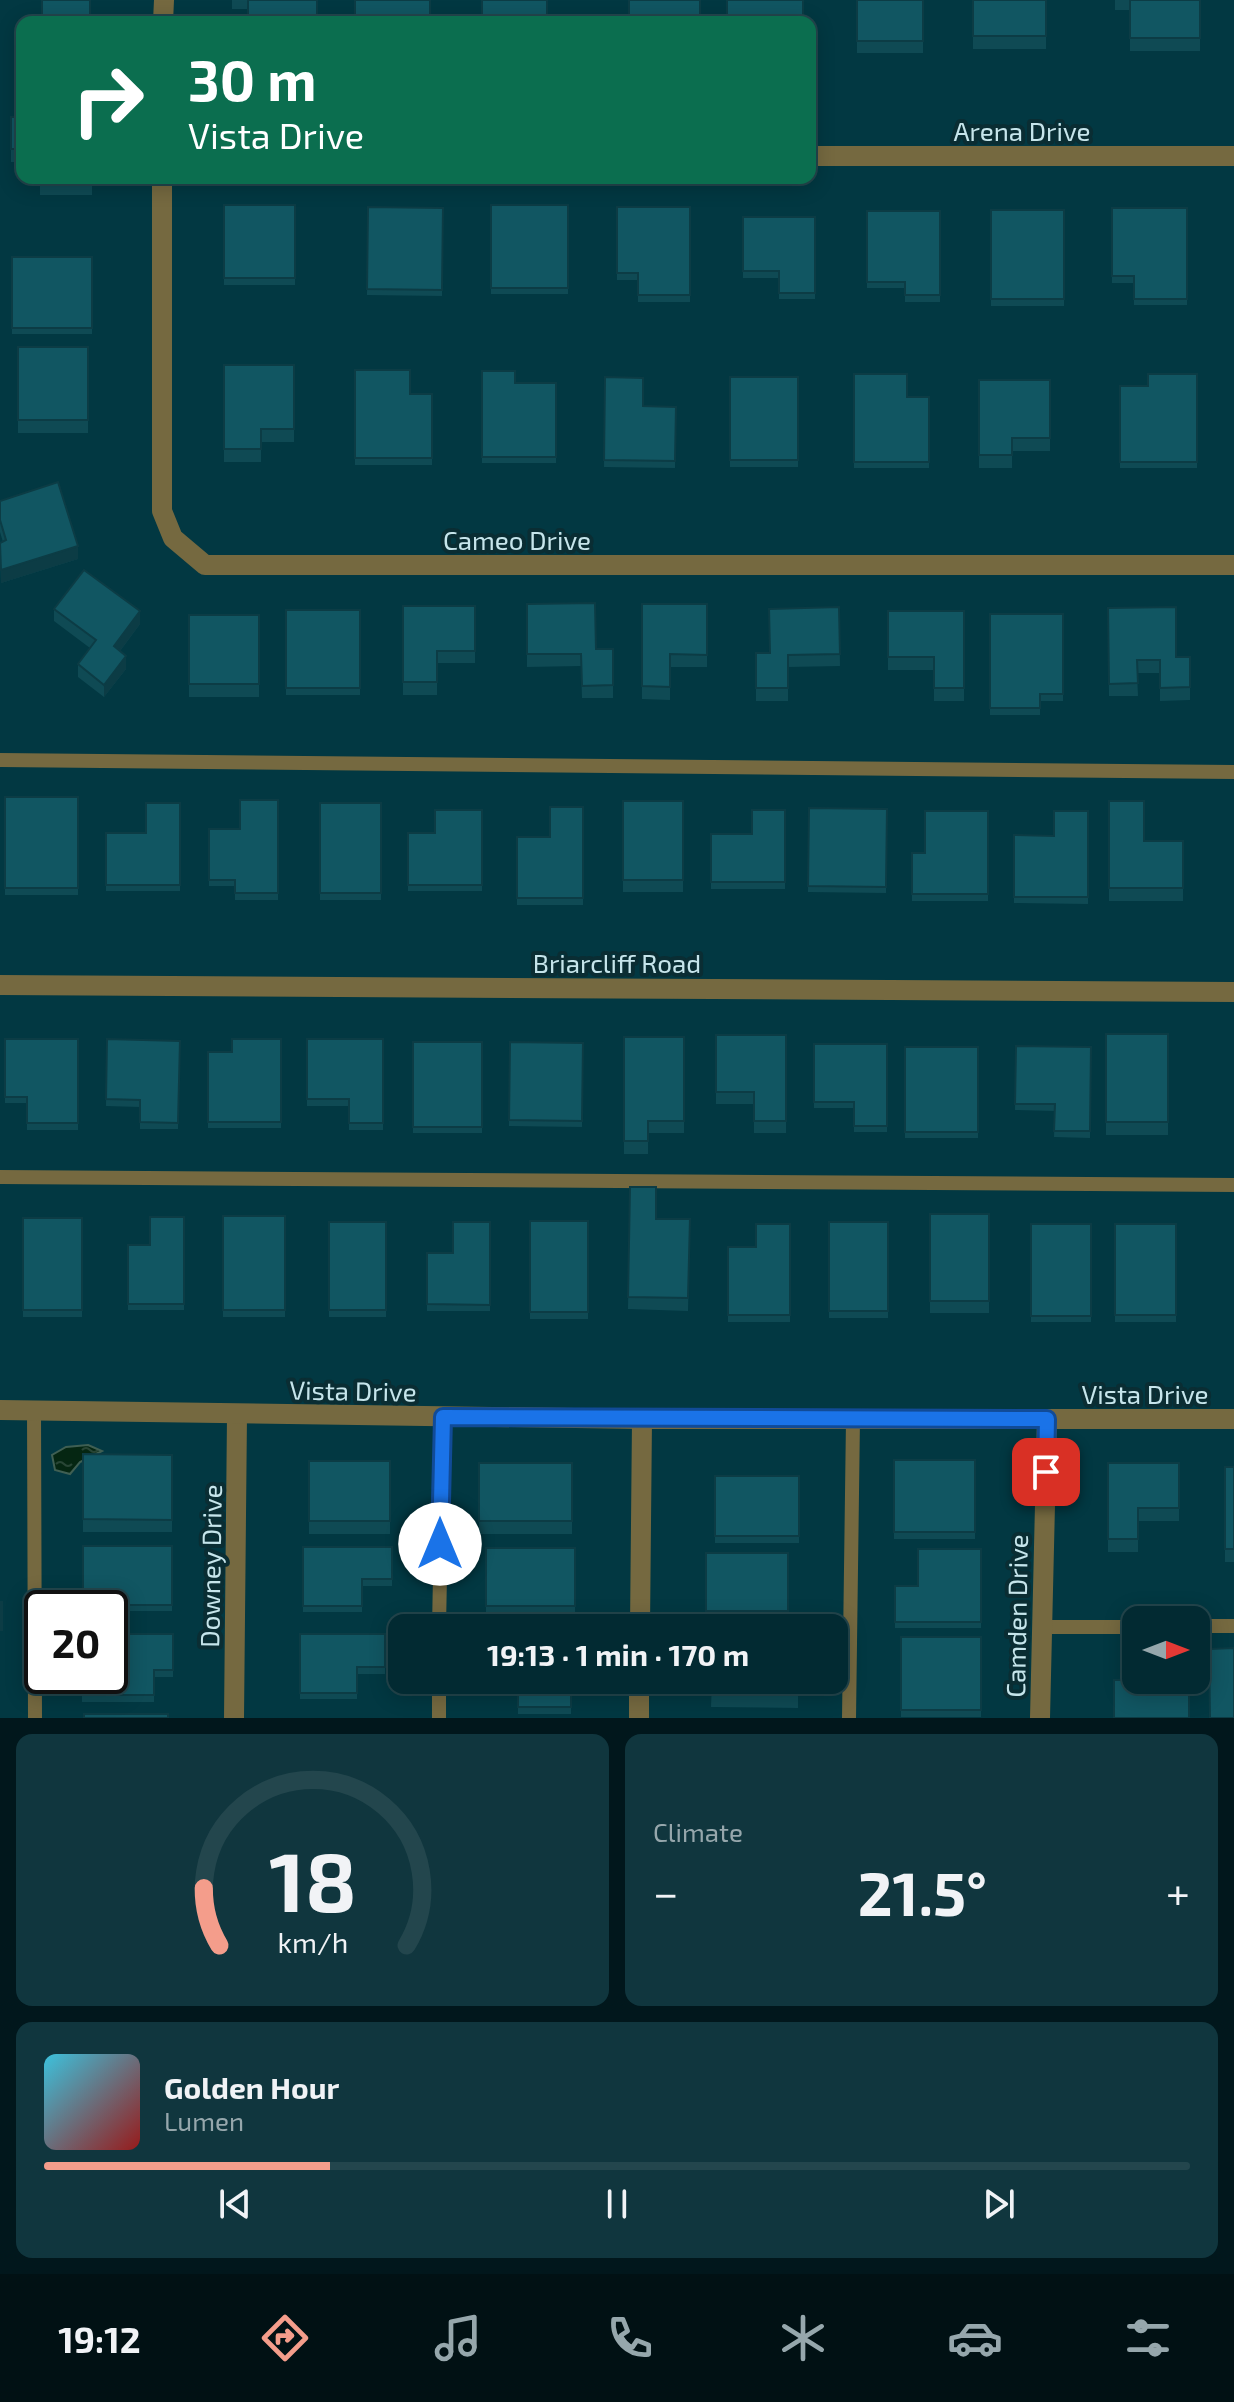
<!DOCTYPE html>
<html lang="en">
<head>
<meta charset="utf-8">
<style>
	body { margin:0; font-family:"Exo 2",sans-serif; background:#10363e; color:#f1f3f6; height:100vh; display:flex; flex-direction:column; font-size:30px; white-space:nowrap }
	* { box-sizing:border-box; margin:0 }
	p { font-size:26px; color:#96a7ac }
	.icon { flex:none; width:44px; height:44px; fill:none; stroke:currentColor; stroke-width:2; stroke-linecap:round; stroke-linejoin:round }
	.map { position:relative; height:1718px; overflow:hidden }
	.sheet { display:flex; flex-direction:column; gap:16px; padding:16px; background:#01171c; flex:1 }
	.sheet>* { flex:none }
	.guide { position:absolute; left:16px; top:16px; width:800px; height:168px; border-radius:16px; box-shadow:0 4px 20px #0003,0 0 0 2px #23464d; background:#0b6e4f; color:#fff; overflow:hidden }
	.needle { width:52px; rotate:90deg }
	.fabs { position:absolute; left:1122px; top:1606px; display:grid; gap:16px }
	.fabs a { display:grid; place-items:center; width:88px; height:88px; border-radius:16px; background:#022a32; box-shadow:0 4px 20px #0003,0 0 0 2px #23464d; font-size:40px }
	.speed { position:absolute; left:24px; top:1590px; display:flex; gap:16px; font-size:40px; font-weight:700; text-align:center }
	.speed>* { display:grid; place-content:center; width:104px; height:104px; border-radius:50%; background:#022a32; box-shadow:0 4px 20px #0003,0 0 0 2px #23464d; line-height:1 }
	.speed .limit { border:4px solid #111; border-radius:12px; background:#fff; color:#111 }
	.pin { position:absolute; display:grid; place-items:center; width:68px; height:68px; color:#fff; margin:-34px; border-radius:16px; box-shadow:0 4px 12px #0006 }
	.me { position:absolute; width:88px; margin:-44px; rotate:0deg; stroke-linejoin:round; filter:drop-shadow(0 0 6px #0008) }
	.turn { display:flex; align-items:center; gap:28px; height:168px; padding:0 40px; font-size:36px }
	.turn .icon { width:104px; height:104px; stroke-width:2.5 }
	.turn b { display:block; font-size:56px; line-height:68px }
	.big { font-size:60px; font-weight:700; line-height:1.1 }
	.sheet .card { flex:1; display:flex; flex-direction:column; justify-content:center; gap:12px; min-width:0; padding:0 28px; border-radius:16px; background:#10363e }
	.sheet .dial { align-items:center; gap:0 }
	.dial svg { height:208px; overflow:visible; fill:none; stroke:#23464d; stroke-width:7; stroke-linecap:round; text-anchor:middle }
	.dial text { fill:#f1f3f6; stroke:none }
	.song { display:flex; align-items:center; gap:24px }
	.cover { width:96px; height:96px; border-radius:12px; background:linear-gradient(135deg,hsl(190 70% 55%),hsl(0 70% 35%)) }
	.played { height:8px; border-radius:4px; background:linear-gradient(90deg,#f49d8b 25%,#23464d 25%) }
	.keys { display:flex; justify-content:space-around; direction:ltr }
	.heat { display:flex; justify-content:space-between; align-items:center; font-size:44px; direction:ltr }
	.sheet .tiles { flex:1; display:grid; gap:16px; grid-template-columns:1fr 1fr }
	.card:last-child { grid-column:span 2 }
	.trip { position:absolute; left:388px; top:1614px; width:460px; height:80px; border-radius:16px; background:#022a32; box-shadow:0 4px 20px #0003,0 0 0 2px #23464d; font-weight:700; line-height:80px; text-align:center }
	.menu { display:flex; height:128px; justify-content:space-around; align-items:center; background:#011114; color:#96a7ac }
	.menu .icon { width:56px; height:56px }
	.menu .active { color:#f49d8b }
	.menu b { font-size:36px; color:#f1f3f6 }
	.map>svg:first-child { display:block }
	.water { fill:url(#water-ripples); stroke:#3f5f53; stroke-width:2 }
	.lines { fill:none; stroke-linecap:round; stroke-linejoin:round }
	.service { stroke:#756940; stroke-width:14 }
	.minor { stroke:#756940; stroke-width:20 }
	.tertiary { stroke:#756940; stroke-width:20 }
	.wall { fill:#0f4a54 }
	.shaded-wall { fill:#0c3c45 }
	.building { fill:#115662; stroke:#0c3c45; stroke-width:2 }
	.route-casing { stroke:#114b97; stroke-width:20 }
	.route { stroke:#1a73e8; stroke-width:14 }
	.labels { text-anchor:middle; dominant-baseline:central; stroke-width:8; stroke-linejoin:round; paint-order:stroke }
	.street-label { font-size:26px; fill:#c6e5eb; stroke:#0a2d33 }
</style>
</head>
<body>
<div class="map">
<svg width="1234" height="1718" viewBox="0 0 1234 1718">
	<defs>
		<pattern id="water-ripples" width="26" height="14" patternUnits="userSpaceOnUse" patternTransform="scale(2)"><rect width="26" height="14" fill="#052612"/><path d="M2 4q2-2 4 0t4 0M15 11q2-2 4 0t4 0" fill="none" stroke="#284535"/></pattern>
	</defs>
	<rect width="100%" height="100%" fill="#023842"/>
	<path class="water" d="M88,1445l14,6 -22,11 -10,12 -15,-4 -3,-15 14,-8z"/>
	<g class="lines">
		<g class="service">
			<path d="M0,760l1234,12"/>
			<path d="M0,1177l1234,8"/>
			<path d="M34,1410l1,308"/>
			<path d="M1196,1626h38"/>
			<path d="M1042,1627h94"/>
			<path d="M439,1628l4,-211"/>
			<path d="M439,1718v-38"/>
			<path d="M849,1718l4,-299"/>
		</g>
		<g class="minor">
			<path d="M163,22l1,-22"/>
			<path d="M810,156h424"/>
			<path d="M162,178v333l11,27 32,27h1029"/>
			<path d="M0,985l1234,7"/>
			<path d="M640,1628l2,-209"/>
			<path d="M234,1718l3,-303"/>
			<path d="M639,1718v-38"/>
			<path d="M1040,1718l7,-299"/>
		</g>
		<path class="tertiary" d="M0,1410l642,9h592"/>
	</g>
	<g class="wall">
		<path d="M232,0h85l-69,9h-16z"/>
		<rect x="857" y="0" width="66" height="53"/>
		<rect x="973" y="0" width="73" height="49"/>
		<path d="M1115,0h85v51h-70v-41h-15z"/>
		<rect x="15" y="60" width="7" height="41"/>
		<rect x="11" y="117" width="11" height="45"/>
		<rect x="40" y="178" width="52" height="17"/>
		<rect x="224" y="205" width="71" height="80"/>
		<rect x="491" y="205" width="77" height="89"/>
		<path d="M368,207l75,1 -1,88 -75,-1z"/>
		<path d="M617,207h73v95h-52v-22h-21z"/>
		<path d="M1112,208h75v97h-53v-22h-22z"/>
		<rect x="991" y="210" width="73" height="96"/>
		<path d="M867,211h73v91h-35v-14h-38z"/>
		<path d="M743,217h72v82h-36v-21h-36z"/>
		<rect x="12" y="257" width="80" height="77"/>
		<rect x="18" y="347" width="70" height="86"/>
		<path d="M224,365h70v77h-33v20h-37z"/>
		<path d="M355,370l55,24h22v71h-77z"/>
		<path d="M482,371l33,12h41v80h-74z"/>
		<path d="M854,374l53,23h22v71h-75z"/>
		<path d="M1197,374v94h-77v-82h28z"/>
		<path d="M605,377l38,29 33,1 -1,61 -71,-1z"/>
		<rect x="730" y="377" width="68" height="90"/>
		<path d="M979,380h71v71h-38v17h-33z"/>
		<path d="M0,501l78,58 -77,24 -1,-40 3,-1 -3,-10z"/>
		<path d="M527,604l69,45h17v49h-31l-1,-32 -54,1z"/>
		<path d="M642,604h65v63h-37v33l-28,-1z"/>
		<path d="M403,606h72v57h-38v32h-34z"/>
		<path d="M839,607l1,59 -52,1v34h-32v-48h13z"/>
		<path d="M1108,608l68,49h14v43l-30,1v-28h-23l1,23h-29z"/>
		<path d="M54,609l86,15 -20,27 6,18 -22,28 -26,-20v-13l12,-16 -36,-27z"/>
		<rect x="286" y="610" width="74" height="85"/>
		<path d="M888,611h76v90h-30v-31h-46z"/>
		<path d="M990,614h73v87h-23v14h-50z"/>
		<rect x="189" y="615" width="70" height="82"/>
		<rect x="5" y="797" width="73" height="98"/>
		<path d="M278,800v100h-43v-14h-26v-57h31z"/>
		<rect x="623" y="801" width="60" height="91"/>
		<path d="M1109,801l35,40h39v60h-74z"/>
		<path d="M180,803v88h-74v-58h40z"/>
		<rect x="320" y="803" width="61" height="97"/>
		<path d="M583,807v98h-66v-68h33z"/>
		<path d="M809,808l78,1 -1,84 -78,-1z"/>
		<path d="M482,810v81h-74v-58h27z"/>
		<path d="M785,810v79h-74v-55h41z"/>
		<path d="M988,811v90h-76v-48h13z"/>
		<path d="M1088,811v93l-74,-1v-68l40,1z"/>
		<rect x="1106" y="1034" width="62" height="101"/>
		<path d="M716,1035h70v98h-32v-29h-38z"/>
		<path d="M624,1037h60v96h-36v21h-24z"/>
		<path d="M5,1039h73v91h-51v-27h-22z"/>
		<path d="M107,1039l73,2 -2,88h-38v-22l-34,-1z"/>
		<path d="M281,1039v89h-73v-76h24z"/>
		<path d="M307,1039h76v91h-34v-24h-42z"/>
		<rect x="413" y="1042" width="69" height="91"/>
		<path d="M510,1042l73,1 -1,84 -73,-1z"/>
		<path d="M814,1044h73v88h-33v-24h-40z"/>
		<path d="M1016,1046l75,1 -1,91 -36,-1 1,-26 -40,-1z"/>
		<rect x="905" y="1047" width="73" height="91"/>
		<path d="M630,1187l26,32h34l-2,92 -60,-2z"/>
		<rect x="930" y="1214" width="59" height="99"/>
		<rect x="223" y="1216" width="62" height="101"/>
		<path d="M184,1217v93h-56v-65h22z"/>
		<rect x="23" y="1218" width="59" height="99"/>
		<rect x="530" y="1221" width="58" height="98"/>
		<rect x="329" y="1222" width="57" height="95"/>
		<path d="M490,1222v89h-63v-58h26z"/>
		<rect x="829" y="1222" width="59" height="96"/>
		<path d="M790,1224v98h-62v-75h28z"/>
		<rect x="1031" y="1224" width="60" height="98"/>
		<rect x="1115" y="1224" width="61" height="98"/>
		<path d="M83,1454l89,1v77h-89z"/>
		<rect x="894" y="1460" width="81" height="79"/>
		<rect x="309" y="1461" width="81" height="73"/>
		<rect x="479" y="1463" width="93" height="71"/>
		<path d="M1108,1463h71v58h-41v31h-30z"/>
		<rect x="1225" y="1467" width="9" height="95"/>
		<rect x="715" y="1476" width="84" height="67"/>
		<path d="M83,1546h89v65h-62v-3h-27z"/>
		<path d="M303,1547h89v39h-30v26h-59z"/>
		<rect x="486" y="1548" width="89" height="64"/>
		<path d="M981,1549v79h-86v-42h23z"/>
		<rect x="706" y="1553" width="82" height="64"/>
		<path d="M173,1634v43h-19v25h-72v-26z"/>
		<path d="M300,1634h85v40h-28v25h-57z"/>
		<rect x="901" y="1637" width="80" height="80"/>
		<rect x="518" y="1680" width="53" height="34"/>
		<path d="M712,1680h86v28l-87,-1z"/>
	</g>
	<g class="shaded-wall">
		<path d="M78,546v13l-77,24v-13z"/>
		<path d="M140,611v13l-26,35v-13z"/>
		<path d="M126,656v13l-22,28v-12z"/>
	</g>
	<g class="building">
		<rect x="42" y="0" width="48" height="22"/>
		<rect x="248" y="0" width="69" height="22"/>
		<rect x="355" y="0" width="75" height="22"/>
		<rect x="482" y="0" width="65" height="22"/>
		<rect x="629" y="0" width="71" height="22"/>
		<rect x="727" y="0" width="76" height="22"/>
		<rect x="857" y="0" width="66" height="41"/>
		<rect x="973" y="0" width="73" height="36"/>
		<rect x="1130" y="0" width="70" height="38"/>
		<rect x="15" y="60" width="7" height="28"/>
		<rect x="11" y="117" width="11" height="32"/>
		<rect x="40" y="178" width="52" height="4"/>
		<rect x="224" y="205" width="71" height="73"/>
		<rect x="491" y="205" width="77" height="83"/>
		<path d="M368,207l75,1 -1,82 -75,-1z"/>
		<path d="M617,207h73v88h-52v-22h-21z"/>
		<path d="M1112,208h75v91h-53v-23h-22z"/>
		<rect x="991" y="210" width="73" height="89"/>
		<path d="M867,211h73v84h-35v-13h-38z"/>
		<path d="M743,217h72v76h-36v-22h-36z"/>
		<rect x="12" y="257" width="80" height="71"/>
		<rect x="18" y="347" width="70" height="73"/>
		<path d="M224,365h70v64h-33v20h-37z"/>
		<path d="M355,370h55v24h22v64h-77z"/>
		<path d="M482,371h33v12h41v74h-74z"/>
		<path d="M854,374h53v23h22v65h-75z"/>
		<path d="M1148,374h49v88h-77v-76h28z"/>
		<path d="M605,377l38,1v28l33,1 -1,54 -71,-1z"/>
		<rect x="730" y="377" width="68" height="83"/>
		<path d="M979,380h71v58h-38v17h-33z"/>
		<path d="M58,482l20,64 -77,24 -1,-27 6,-3 -6,-20v-19z"/>
		<path d="M84,570l56,41 -26,35 12,10 -22,29 -26,-21 18,-24 -42,-31z"/>
		<path d="M595,603l1,46h17v36l-31,1 -1,-32h-54v-50z"/>
		<path d="M642,604h65v51l-37,-1v33l-28,-1z"/>
		<path d="M403,606h72v45h-38v31h-34z"/>
		<path d="M839,607l1,47 -52,1v33h-32v-35h14l-1,-44z"/>
		<path d="M1176,607v50h14v30l-30,1v-28h-23l1,23 -29,1 -1,-76z"/>
		<rect x="286" y="610" width="74" height="78"/>
		<path d="M888,611h76v77h-30v-31h-46z"/>
		<path d="M990,614h73v80h-23v14h-50z"/>
		<rect x="189" y="615" width="70" height="69"/>
		<rect x="5" y="797" width="73" height="91"/>
		<path d="M240,800h38v93h-43v-13h-26v-51h31z"/>
		<rect x="623" y="801" width="60" height="79"/>
		<path d="M1109,801h35v40h39v47h-74z"/>
		<path d="M146,803h34v82h-74v-52h40z"/>
		<rect x="320" y="803" width="61" height="90"/>
		<path d="M550,807h33v91h-66v-61h33z"/>
		<path d="M809,808l78,1 -1,78 -78,-1z"/>
		<path d="M435,810h47v75h-74v-52h27z"/>
		<path d="M752,810h33v72h-74v-48h41z"/>
		<path d="M925,811h63v83h-76v-41h13z"/>
		<path d="M1054,811h34v86h-74v-62l40,1z"/>
		<rect x="1106" y="1034" width="62" height="88"/>
		<path d="M716,1035h70v86h-32v-29h-38z"/>
		<path d="M624,1037h60v84h-36v20h-24z"/>
		<path d="M5,1039h73v84h-51v-26h-22z"/>
		<path d="M107,1039l73,2 -2,82 -38,-1v-22l-34,-1z"/>
		<path d="M232,1039h49v83h-73v-70h24z"/>
		<path d="M307,1039h76v84h-34v-24h-42z"/>
		<rect x="413" y="1042" width="69" height="85"/>
		<path d="M510,1042l73,1 -1,78 -73,-1z"/>
		<path d="M814,1044h73v82h-33v-24h-40z"/>
		<path d="M1016,1046l75,1 -1,84h-36l1,-27h-40z"/>
		<rect x="905" y="1047" width="73" height="85"/>
		<path d="M630,1187h26v32h34l-2,79 -60,-1z"/>
		<rect x="930" y="1214" width="59" height="87"/>
		<rect x="223" y="1216" width="62" height="94"/>
		<path d="M150,1217h34v87h-56v-59h22z"/>
		<rect x="23" y="1218" width="59" height="92"/>
		<rect x="530" y="1221" width="58" height="91"/>
		<rect x="329" y="1222" width="57" height="88"/>
		<path d="M453,1222h37v83l-63,-1v-51h26z"/>
		<rect x="829" y="1222" width="59" height="89"/>
		<path d="M756,1224h34v91h-62v-68h28z"/>
		<rect x="1031" y="1224" width="60" height="92"/>
		<rect x="1115" y="1224" width="61" height="91"/>
		<path d="M83,1454l89,1v65l-89,-1z"/>
		<rect x="894" y="1460" width="81" height="72"/>
		<rect x="309" y="1461" width="81" height="60"/>
		<rect x="479" y="1463" width="93" height="58"/>
		<path d="M1108,1463h71v45h-41v31h-30z"/>
		<rect x="1225" y="1467" width="9" height="82"/>
		<rect x="715" y="1476" width="84" height="60"/>
		<rect x="83" y="1546" width="89" height="59"/>
		<path d="M303,1547h89v32h-30v27h-59z"/>
		<rect x="486" y="1548" width="89" height="58"/>
		<path d="M918,1549h63v73h-86v-36h23z"/>
		<rect x="706" y="1553" width="82" height="58"/>
		<rect x="0" y="1602" width="2" height="28"/>
		<path d="M110,1634h63v36h-19v25h-72v-19h28z"/>
		<path d="M300,1634h85v33h-28v26h-57z"/>
		<rect x="901" y="1637" width="80" height="73"/>
		<path d="M1234,1648v70h-24l-1,-69z"/>
		<rect x="518" y="1680" width="53" height="27"/>
		<path d="M712,1680h86v15l-87,-1z"/>
		<rect x="1114" y="1680" width="75" height="38"/>
		<rect x="84" y="1714" width="84" height="4"/>
	</g>
	<g class="lines">
		<defs>
			<path id="route" d="M440,1544l3,-127 604,2 -1,53"/>
		</defs>
		<use href="#route" class="route-casing"/>
		<use href="#route" class="route"/>
	</g>
	<g class="labels">
		<g class="street-label">
			<text x="1022" y="130">Arena Drive</text>
			<text x="517" y="539">Cameo Drive</text>
			<text x="617" y="962">Briarcliff Road</text>
			<text transform="translate(353 1390) rotate(1)">Vista Drive</text>
			<text x="1145" y="1393">Vista Drive</text>
			<text transform="translate(210 1566) rotate(-89)">Downey Drive</text>
			<text transform="translate(1016 1616) rotate(-89)">Camden Drive</text>
		</g>
	</g>
</svg>
<div class="fabs">
<a><svg class="needle" viewBox="-14 -14 28 28"><path d="M0-13l5 13h-10z" fill="#e53935"/><path d="M0 13l5-13h-10z" fill="#96a7ac"/></svg></a>
</div>
<div class="speed"><div class="limit">20</div></div>
<div class="pin" style="left:1046px;top:1472px;background:#d93025"><svg class="icon" aria-label="arrive" viewBox="0 0 24 24"><path d="M6 21V4h12l-3 4 3 4H6"/></svg></div>
<svg class="me" style="left:440px;top:1544px" viewBox="-20 -20 40 40"><circle r="19" fill="#fff"/><path d="M0-13L10 11 0 6-10 11z" fill="#1a73e8"/></svg>
<div class="trip">19:13 · 1 min · 170 m</div>
<div class="guide">
<div class="turn"><svg class="icon" aria-label="right" viewBox="0 0 24 24"><path d="M7 20v-9h11M14 6l5 5-5 5"/></svg><div><b>30 m</b>Vista Drive</div></div>
</div>
</div>
<section class="sheet">
<div class="tiles">
<div class="card dial"><svg viewBox="0 0 100 80">
<path d="M14 69A42 42 0 1 1 86 69"/>
<path d="M14 69A42 42 0 0 1 8 47" stroke="#f49d8b"/>
<text x="50" y="56" font-size="32" font-weight="700">18</text>
<text x="50" y="72" font-size="11">km/h</text>
</svg></div>
<div class="card"><p>Climate</p>
<div class="heat"><a>−</a><b class="big">21.5°</b><a>+</a></div>
</div>
<div class="card">
<div class="song"><i class="cover"></i><div><b>Golden Hour</b><p>Lumen</p></div></div>
<div class="played"></div>
<div class="keys"><svg class="icon" aria-label="previous" viewBox="0 0 24 24"><path d="M18 5L8 12l10 7zM5 5v14"/></svg><svg class="icon" aria-label="pause" viewBox="0 0 24 24"><path d="M8 5v14M16 5v14"/></svg><svg class="icon" aria-label="next" viewBox="0 0 24 24"><path d="M6 5l10 7-10 7zM19 5v14"/></svg></div>
</div>
</div>
</section>
<nav class="menu">
<b>19:12</b>
<svg class="icon active" aria-label="directions" viewBox="0 0 24 24"><path d="M12 3l9 9-9 9-9-9zM9 14v-3h6M13 9l2 2-2 2"/></svg>
<svg class="icon" aria-label="music" viewBox="0 0 24 24"><path d="M9 18V5l10-2v13"/><circle cx="6" cy="18" r="3"/><circle cx="16" cy="16" r="3"/></svg>
<svg class="icon" aria-label="phone" viewBox="0 0 24 24"><path d="M5 4h4l2 5-3 2q2 4 5 5l2-3 5 2v4C11 20 4 13 5 4z"/></svg>
<svg class="icon" aria-label="climate" viewBox="0 0 24 24"><path d="M12 3v18M4 7l16 10M4 17L20 7"/></svg>
<svg class="icon" aria-label="car" viewBox="0 0 24 24"><path d="M5 17H2v-5l4-1 3-4h7l3 4 3 1v5h-3M9 17h6M6 11h13"/><circle cx="7" cy="17" r="2"/><circle cx="17" cy="17" r="2"/></svg>
<svg class="icon" aria-label="filters" viewBox="0 0 24 24"><path d="M4 7h16M4 17h16"/><circle cx="9" cy="7" r="2"/><circle cx="15" cy="17" r="2"/></svg>
</nav>
</body>
</html>
